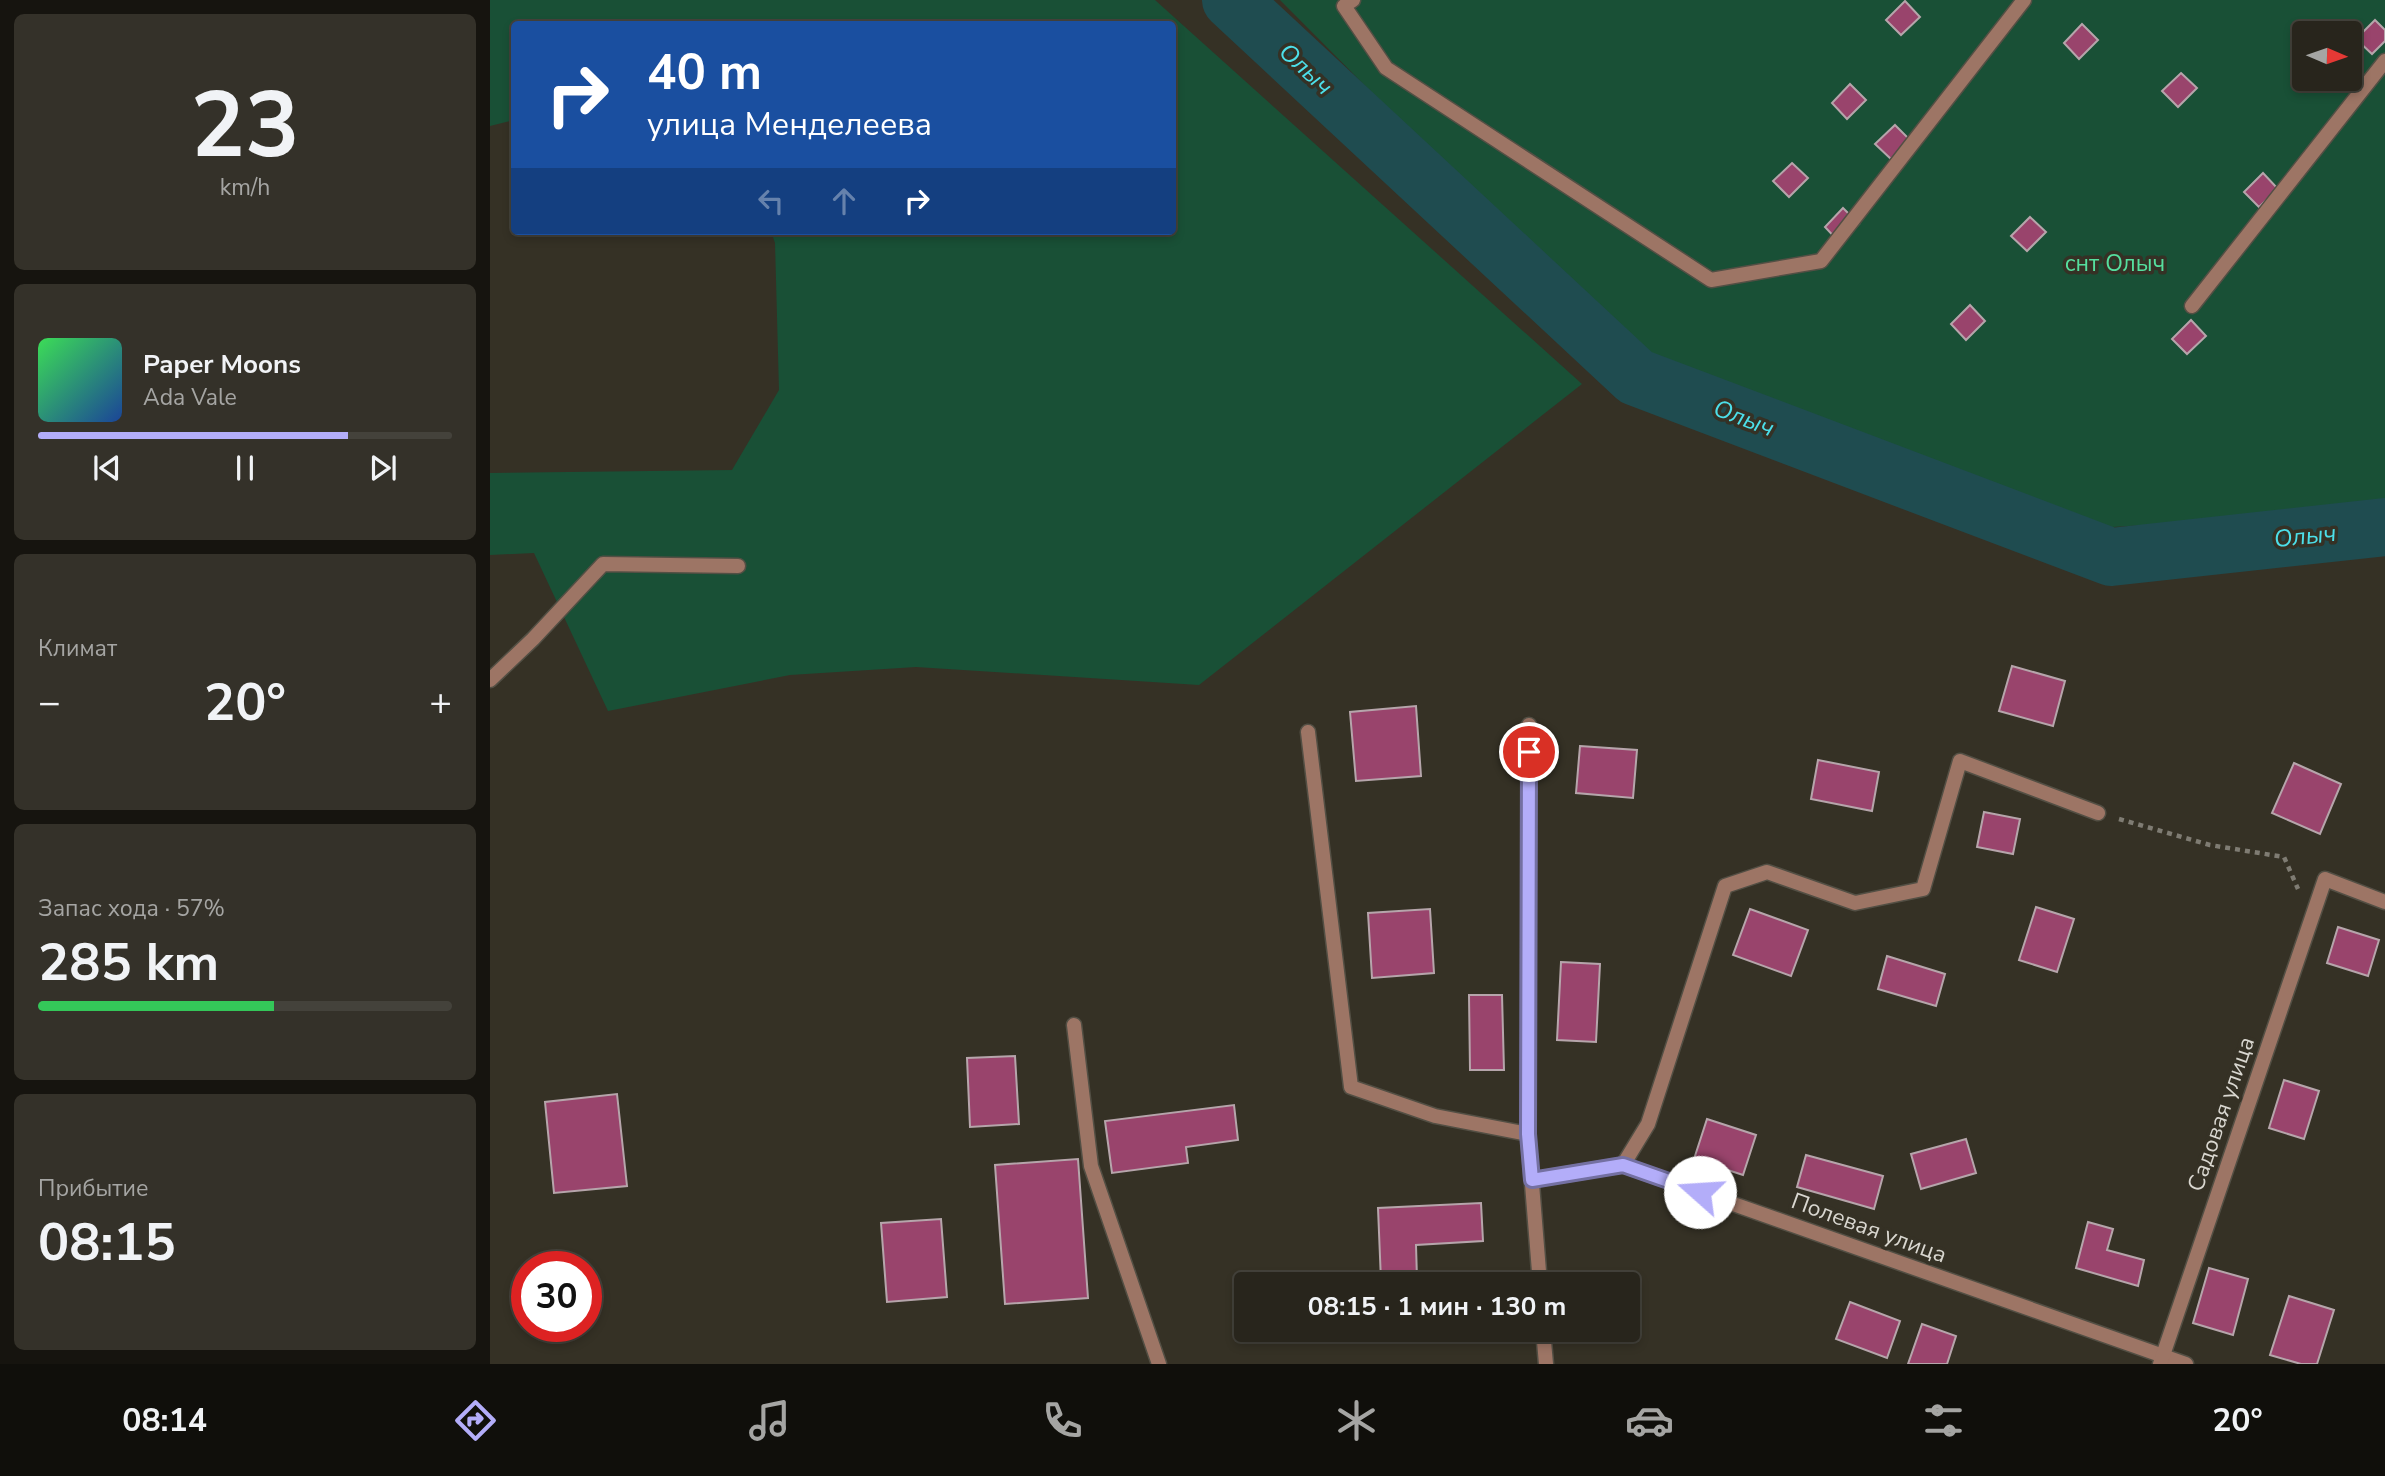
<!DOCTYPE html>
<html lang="ru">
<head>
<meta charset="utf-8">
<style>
	body { margin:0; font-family:"Nunito Sans",sans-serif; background:#343129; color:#f1f3f6; height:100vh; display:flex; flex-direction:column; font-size:26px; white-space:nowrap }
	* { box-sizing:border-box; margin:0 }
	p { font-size:23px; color:#a5a5a3 }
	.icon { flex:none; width:38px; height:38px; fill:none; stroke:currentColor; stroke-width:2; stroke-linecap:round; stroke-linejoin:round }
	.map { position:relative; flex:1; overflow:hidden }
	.details { display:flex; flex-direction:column; gap:14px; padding:14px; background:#16140f; width:490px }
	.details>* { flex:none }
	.hud { position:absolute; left:21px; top:21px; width:665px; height:214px; border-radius:7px; box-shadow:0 4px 10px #0003,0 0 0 2px #44423b; background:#1a4fa0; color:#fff; overflow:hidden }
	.needle { width:46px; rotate:92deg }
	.tools { position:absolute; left:1802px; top:21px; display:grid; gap:14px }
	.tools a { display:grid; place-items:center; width:70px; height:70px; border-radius:7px; background:#28251c; box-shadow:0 4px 10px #0003,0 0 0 2px #44423b; font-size:35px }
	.speed { position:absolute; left:21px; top:1251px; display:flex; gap:14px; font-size:35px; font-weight:700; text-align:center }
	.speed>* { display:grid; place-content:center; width:91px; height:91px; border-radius:50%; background:#28251c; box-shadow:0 4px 10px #0003,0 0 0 2px #44423b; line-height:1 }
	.speed .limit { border:10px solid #d22; background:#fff; color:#111 }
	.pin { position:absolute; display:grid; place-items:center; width:60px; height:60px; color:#fff; margin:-30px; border:4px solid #fff; border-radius:50%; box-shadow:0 2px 7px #0007 }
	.me { position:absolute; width:77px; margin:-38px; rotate:289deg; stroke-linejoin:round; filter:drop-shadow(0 0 5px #0008) }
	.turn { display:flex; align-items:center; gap:24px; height:147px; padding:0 21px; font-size:32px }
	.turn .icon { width:91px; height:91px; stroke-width:2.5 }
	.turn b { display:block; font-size:49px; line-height:60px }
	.lanes { display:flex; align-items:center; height:66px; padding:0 21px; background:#0003; justify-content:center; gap:35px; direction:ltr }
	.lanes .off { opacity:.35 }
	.big { font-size:52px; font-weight:700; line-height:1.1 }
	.details .card { flex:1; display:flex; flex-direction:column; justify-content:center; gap:10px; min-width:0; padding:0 24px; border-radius:10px; background:#343129 }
	.details .dial { align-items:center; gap:0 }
	.dial b { font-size:91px; line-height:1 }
	.song { display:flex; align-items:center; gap:21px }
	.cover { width:84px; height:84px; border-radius:10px; background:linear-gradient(135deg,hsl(130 70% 55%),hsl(220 70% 35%)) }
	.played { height:7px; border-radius:4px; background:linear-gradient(90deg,#b3adf9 75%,#44423b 75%) }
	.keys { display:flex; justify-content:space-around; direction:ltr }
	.heat { display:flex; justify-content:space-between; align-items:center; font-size:38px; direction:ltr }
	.charge { height:10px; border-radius:5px; background:linear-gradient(90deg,#34c759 57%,#44423b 0) }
	.trip { position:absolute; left:744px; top:1272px; width:406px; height:70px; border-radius:7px; background:#28251c; box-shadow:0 4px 10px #0003,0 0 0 2px #44423b; font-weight:700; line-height:70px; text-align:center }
	.tab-bar { display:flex; height:112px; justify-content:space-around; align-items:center; background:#100f0b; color:#a5a5a3 }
	.tab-bar .icon { width:49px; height:49px }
	.tab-bar .current { color:#b3adf9 }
	.tab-bar b { font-size:32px; color:#f1f3f6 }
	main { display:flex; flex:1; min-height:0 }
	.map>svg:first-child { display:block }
	.green { fill:#195036; fill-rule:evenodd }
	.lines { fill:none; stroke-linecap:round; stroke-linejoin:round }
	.river { stroke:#1f4c50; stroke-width:58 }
	.building { fill:#99446c; stroke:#b6a5ab; stroke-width:2 }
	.service-casing { stroke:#534f44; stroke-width:17 }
	.minor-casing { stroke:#534f44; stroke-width:17 }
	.path { stroke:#7f7c73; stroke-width:4.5; stroke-dasharray:5 5; stroke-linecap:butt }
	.service { stroke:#9d7565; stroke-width:14 }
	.minor { stroke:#9d7565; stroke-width:14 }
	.route-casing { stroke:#7470a2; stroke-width:18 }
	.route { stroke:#b3adf9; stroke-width:12 }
	.labels { text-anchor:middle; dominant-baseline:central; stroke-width:7; stroke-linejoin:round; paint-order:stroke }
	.park-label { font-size:23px; fill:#55df9e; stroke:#353125 }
	.street-label { font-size:23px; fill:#d9d7d0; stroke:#353125 }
	.water-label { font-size:24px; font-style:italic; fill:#4cdfe9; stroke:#353125 }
</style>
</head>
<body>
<main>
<section class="details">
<div class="card dial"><b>23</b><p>km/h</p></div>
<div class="card">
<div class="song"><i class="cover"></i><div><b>Paper Moons</b><p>Ada Vale</p></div></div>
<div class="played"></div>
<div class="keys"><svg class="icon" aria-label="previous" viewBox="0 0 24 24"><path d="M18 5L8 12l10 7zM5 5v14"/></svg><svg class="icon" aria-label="pause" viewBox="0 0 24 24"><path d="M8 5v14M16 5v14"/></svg><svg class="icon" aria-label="next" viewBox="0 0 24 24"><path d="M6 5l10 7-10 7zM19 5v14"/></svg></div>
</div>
<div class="card"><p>Климат</p>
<div class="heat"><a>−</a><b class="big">20°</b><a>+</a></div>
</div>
<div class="card"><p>Запас хода · 57%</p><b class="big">285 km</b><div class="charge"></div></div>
<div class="card"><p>Прибытие</p><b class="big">08:15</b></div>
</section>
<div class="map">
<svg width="1895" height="1364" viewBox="0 0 1895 1364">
	<rect width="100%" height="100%" fill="#353125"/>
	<g class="green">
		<path d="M0,0h665l427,384 -383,301 -283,-18 -126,8 -182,36 -74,-158 -44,2v-82l242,-3 47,-80 -4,-147 -4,-12h401v-207h-658v96l-24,6z"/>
		<path d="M790,0h1105v510l-320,20 -267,-120 -171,-61zM1815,33h45v46h-45z"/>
	</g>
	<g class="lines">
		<path class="river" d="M741,0l405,377 475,180 274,-30"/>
	</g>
	<g class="building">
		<path d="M1415,1l15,16 -19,18 -15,-15z"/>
		<path d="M1885,20l10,10v11l-13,13 -16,-15z"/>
		<path d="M1592,24l16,16 -19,19 -15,-16z"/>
		<path d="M1691,73l16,15 -19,19 -16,-16z"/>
		<path d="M1360,84l16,16 -19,19 -15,-16z"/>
		<path d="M1405,125l15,15 -19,19 -16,-15z"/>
		<path d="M1302,163l16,15 -19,19 -16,-16z"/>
		<path d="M1773,173l15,16 -19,18 -15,-15z"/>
		<path d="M1353,208l16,16 -19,19 -15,-16z"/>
		<path d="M1540,217l16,15 -19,19 -16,-15z"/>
		<path d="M1480,305l15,16 -19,19 -15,-16z"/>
		<path d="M1701,320l15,16 -19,18 -15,-15z"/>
		<path d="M1522,666l53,15 -12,45 -54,-15z"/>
		<path d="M926,706l5,70 -65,5 -6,-69z"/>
		<path d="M1090,746l57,4 -4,48 -57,-5z"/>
		<path d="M1328,760l61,12 -7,39 -61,-12z"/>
		<path d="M1804,763l47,21 -21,50 -48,-21z"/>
		<path d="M1494,812l36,7 -7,35 -36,-7z"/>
		<path d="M1546,907l38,12 -17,53 -38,-12z"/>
		<path d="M940,909l4,64 -62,5 -4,-65z"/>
		<path d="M1260,909l58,21 -17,46 -58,-21z"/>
		<path d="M1848,927l41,13 -11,36 -41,-13z"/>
		<path d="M1397,956l58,18 -9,32 -58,-17z"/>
		<path d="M1071,962l39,2 -4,78 -39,-2z"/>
		<path d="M979,995h33l2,75h-34z"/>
		<path d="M525,1056l4,68 -49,3 -3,-69z"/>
		<path d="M1794,1080l35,11 -15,48 -35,-11z"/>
		<path d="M127,1094l10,92 -73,7 -9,-91z"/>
		<path d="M744,1105l4,35 -52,7 2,16 -76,10 -7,-52z"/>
		<path d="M1217,1119l49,16 -13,40 -49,-16z"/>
		<path d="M1476,1139l10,34 -55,16 -10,-35z"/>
		<path d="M1316,1155l77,21 -9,33 -77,-22z"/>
		<path d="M588,1159l10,139 -83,6 -10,-139z"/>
		<path d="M991,1203l2,38 -67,4 1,34 -36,2 -3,-73z"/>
		<path d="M451,1219l6,78 -60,5 -6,-79z"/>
		<path d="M1598,1222l25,7 -6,21 37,10 -6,26 -62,-18z"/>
		<path d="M1719,1268l39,11 -15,56 -40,-12z"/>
		<path d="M1799,1296l45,14 -17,54h-16l-31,-9z"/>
		<path d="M1360,1302l50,19 -13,37 -51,-19z"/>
		<path d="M1432,1324l34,12 -9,28h-39z"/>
		<path d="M1138,1327v8l-43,4 -1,-9h44z"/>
	</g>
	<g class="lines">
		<defs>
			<g id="service">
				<path d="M863,0l-9,6 42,62 325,212 110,-19 203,-261"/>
				<path d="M1702,306l193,-245"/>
				<path d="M0,680l43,-41 70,-75 135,2"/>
				<path d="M818,732l43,355 84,29 93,18"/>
				<path d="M584,1025l17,141 68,198"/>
			</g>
			<g id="minor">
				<path d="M1039,725l-1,409 12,150"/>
				<path d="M1133,1165l25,-41 77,-238 42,-14 88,31 68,-14 37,-128 138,52"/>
				<path d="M1042,1180l91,-15 563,199"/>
				<path d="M1053,1330l3,34"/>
				<path d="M1670,1364l165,-485 60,23"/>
			</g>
		</defs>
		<use href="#service" class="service-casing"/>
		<use href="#minor" class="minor-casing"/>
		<path class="path" d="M1629,819l91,26 74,12 14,32"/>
		<use href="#service" class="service"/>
		<use href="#minor" class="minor"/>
	</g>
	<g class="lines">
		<defs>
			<path id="route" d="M1039,752l-1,382 4,46 91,-15 77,27"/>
		</defs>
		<use href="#route" class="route-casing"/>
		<use href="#route" class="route"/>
	</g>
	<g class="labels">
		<g class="park-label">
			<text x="1625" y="263">снт Олыч</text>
		</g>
		<g class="street-label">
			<text transform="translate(1731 1114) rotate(-71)">Садовая улица</text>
			<text transform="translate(1379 1228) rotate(20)">Полевая улица</text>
		</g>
		<g class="water-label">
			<text transform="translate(816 69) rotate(43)">Олыч</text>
			<text transform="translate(1254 418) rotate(21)">Олыч</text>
			<text transform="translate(1815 536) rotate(-6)">Олыч</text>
		</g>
	</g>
</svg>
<div class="tools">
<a><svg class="needle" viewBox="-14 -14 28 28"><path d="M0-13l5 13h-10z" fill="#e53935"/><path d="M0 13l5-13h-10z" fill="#a5a5a3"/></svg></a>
</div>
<div class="speed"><div class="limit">30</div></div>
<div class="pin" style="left:1039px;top:752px;background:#d93025"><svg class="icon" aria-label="arrive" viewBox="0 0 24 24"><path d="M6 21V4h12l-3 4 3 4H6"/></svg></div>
<svg class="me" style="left:1210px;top:1192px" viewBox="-20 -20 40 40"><circle r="19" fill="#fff"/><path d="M0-13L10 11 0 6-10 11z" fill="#b3adf9"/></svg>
<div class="trip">08:15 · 1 мин · 130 m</div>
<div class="hud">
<div class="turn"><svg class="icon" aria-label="right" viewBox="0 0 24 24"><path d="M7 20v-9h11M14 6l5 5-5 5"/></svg><div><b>40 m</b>улица Менделеева</div></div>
<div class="lanes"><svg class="icon off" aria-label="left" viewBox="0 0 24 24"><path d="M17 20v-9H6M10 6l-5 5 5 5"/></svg><svg class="icon off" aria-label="ahead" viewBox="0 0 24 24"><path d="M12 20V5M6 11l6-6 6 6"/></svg><svg class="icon" aria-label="right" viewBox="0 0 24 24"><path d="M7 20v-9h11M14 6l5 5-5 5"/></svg></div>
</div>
</div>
</main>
<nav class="tab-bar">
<b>08:14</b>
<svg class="icon current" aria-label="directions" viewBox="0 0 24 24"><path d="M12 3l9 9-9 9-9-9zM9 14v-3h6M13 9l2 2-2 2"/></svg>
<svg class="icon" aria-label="music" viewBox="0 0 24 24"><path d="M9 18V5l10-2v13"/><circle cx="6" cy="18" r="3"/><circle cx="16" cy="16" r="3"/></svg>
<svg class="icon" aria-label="phone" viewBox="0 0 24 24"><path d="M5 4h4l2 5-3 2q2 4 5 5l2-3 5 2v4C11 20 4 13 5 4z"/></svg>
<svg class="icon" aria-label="climate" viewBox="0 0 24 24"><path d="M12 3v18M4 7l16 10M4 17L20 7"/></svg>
<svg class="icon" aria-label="car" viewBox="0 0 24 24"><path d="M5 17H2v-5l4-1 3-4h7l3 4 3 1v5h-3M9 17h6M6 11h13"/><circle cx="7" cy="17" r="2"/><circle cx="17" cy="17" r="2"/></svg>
<svg class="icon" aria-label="filters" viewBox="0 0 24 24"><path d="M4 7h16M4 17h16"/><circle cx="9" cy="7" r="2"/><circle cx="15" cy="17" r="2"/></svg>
<b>20°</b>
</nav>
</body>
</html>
